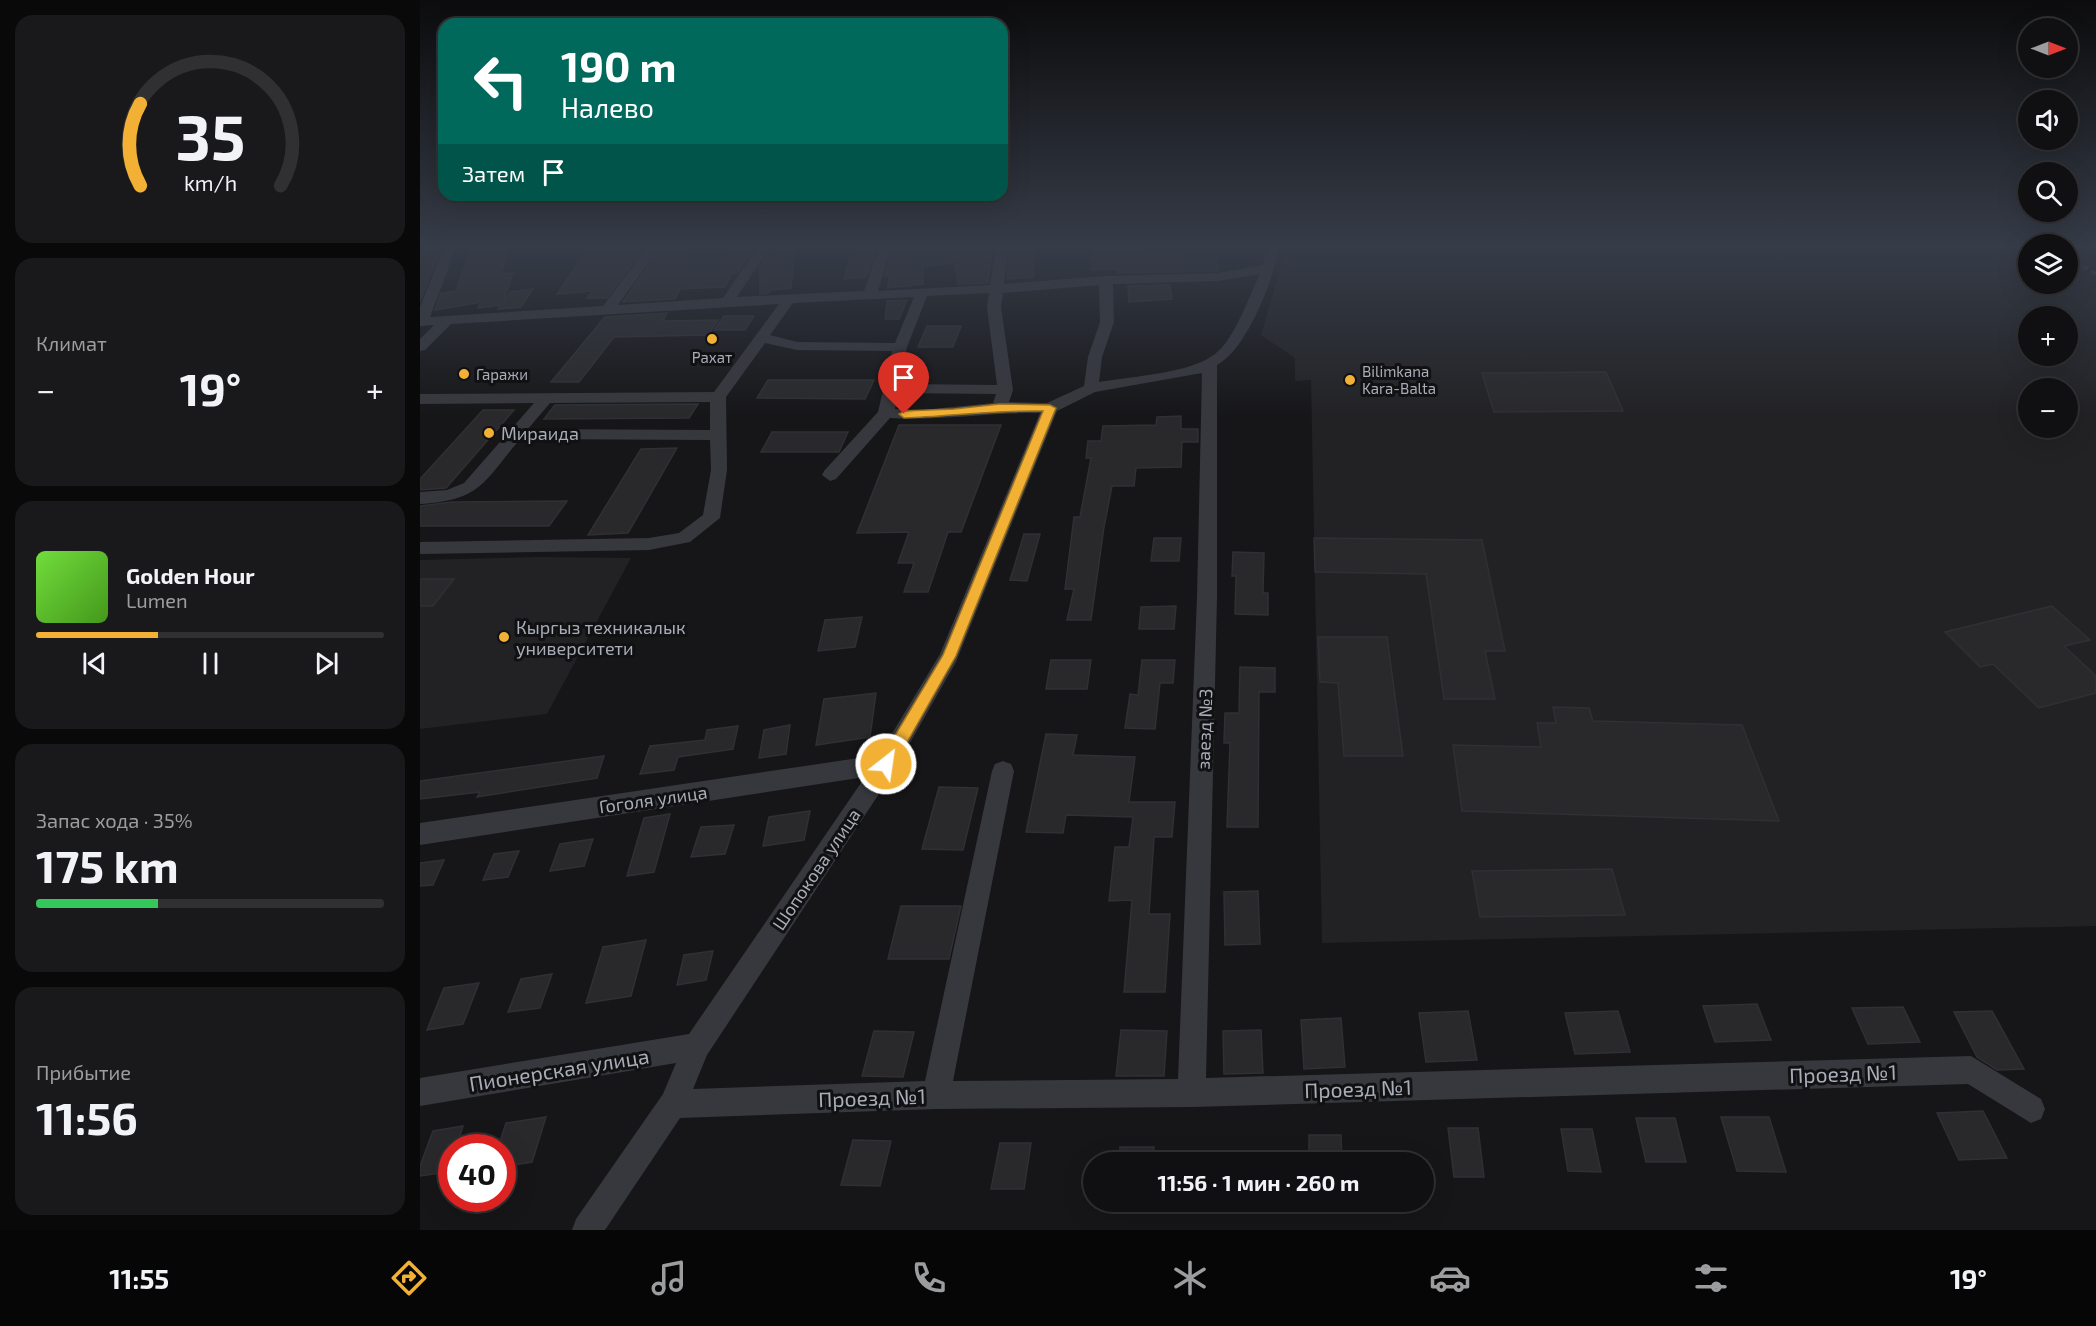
<!DOCTYPE html>
<html lang="ru">
<head>
<meta charset="utf-8">
<style>
	body { margin:0; font-family:"Exo 2",sans-serif; background:#19191b; color:#f1f3f6; height:100vh; display:flex; flex-direction:column; font-size:22px; white-space:nowrap }
	* { box-sizing:border-box; margin:0 }
	p { font-size:20px; color:#9c9d9f }
	.icon { flex:none; width:33px; height:33px; fill:none; stroke:currentColor; stroke-width:2; stroke-linecap:round; stroke-linejoin:round }
	.map { position:relative; flex:1; overflow:hidden }
	.panel { display:flex; flex-direction:column; gap:15px; padding:15px; background:#09090a; width:420px }
	.panel>* { flex:none }
	.guide { position:absolute; left:18px; top:18px; width:570px; height:183px; border-radius:18px; box-shadow:0 6px 24px #0002,0 0 0 2px #303032; background:#00695c; color:#fff; overflow:hidden }
	.needle { width:39px; rotate:90deg }
	.buttons { position:absolute; left:1598px; top:18px; display:grid; gap:12px }
	.buttons a { display:grid; place-items:center; width:60px; height:60px; border-radius:50%; background:#101012; box-shadow:0 6px 24px #0002,0 0 0 2px #303032; font-size:30px }
	.speed { position:absolute; left:18px; top:1134px; display:flex; gap:12px; font-size:30px; font-weight:700; text-align:center }
	.speed>* { display:grid; place-content:center; width:78px; height:78px; border-radius:50%; background:#101012; box-shadow:0 6px 24px #0002,0 0 0 2px #303032; line-height:1 }
	.speed .limit { border:9px solid #d22; background:#fff; color:#111 }
	.pin { position:absolute; display:grid; place-items:center; width:51px; height:51px; color:#fff; margin:-62px -26px; border-radius:50% 50% 50% 0; rotate:-45deg; box-shadow:0 0 6px #0007 }
	.pin .icon { rotate:45deg }
	.me { position:absolute; width:66px; margin:-33px; rotate:30deg; stroke-linejoin:round; filter:drop-shadow(0 0 4px #0008) }
	.turn { display:flex; align-items:center; gap:21px; height:126px; padding:0 24px; font-size:27px }
	.turn .icon { width:78px; height:78px; stroke-width:2.5 }
	.turn b { display:block; font-size:42px; line-height:51px }
	.then { display:flex; align-items:center; height:57px; padding:0 24px; background:#0003; gap:12px; font-size:22px }
	.big { font-size:45px; font-weight:700; line-height:1.1 }
	.panel .tile { flex:1; display:flex; flex-direction:column; justify-content:center; gap:9px; min-width:0; padding:0 21px; border-radius:18px; background:#19191b }
	.panel .dial { align-items:center; gap:0 }
	.dial svg { height:156px; overflow:visible; fill:none; stroke:#303032; stroke-width:7; stroke-linecap:round; text-anchor:middle }
	.dial text { fill:#f1f3f6; stroke:none }
	.song { display:flex; align-items:center; gap:18px }
	.cover { width:72px; height:72px; border-radius:9px; background:linear-gradient(135deg,hsl(100 70% 55%),hsl(100 70% 35%)) }
	.played { height:6px; border-radius:3px; background:linear-gradient(90deg,#f2b134 35%,#303032 35%) }
	.keys { display:flex; justify-content:space-around; direction:ltr }
	.heat { display:flex; justify-content:space-between; align-items:center; font-size:33px; direction:ltr }
	.charge { height:9px; border-radius:4px; background:linear-gradient(90deg,#34c759 35%,#303032 0) }
	.trip { position:absolute; left:663px; top:1152px; width:351px; height:60px; border-radius:30px; background:#101012; box-shadow:0 6px 24px #0002,0 0 0 2px #303032; font-weight:700; line-height:60px; text-align:center }
	.menu { display:flex; height:96px; justify-content:space-around; align-items:center; background:#060607; color:#9c9d9f }
	.menu .icon { width:42px; height:42px }
	.menu .on { color:#f2b134 }
	.menu b { font-size:27px; color:#f1f3f6 }
	main { display:flex; flex:1; min-height:0 }
	.map>svg:first-child { display:block }
	.built { fill:#222225; fill-rule:evenodd }
	.building { fill:#29292c; stroke:#303034; stroke-width:1.5 }
	.lines { fill:none; stroke-linecap:round; stroke-linejoin:round }
	.minor { fill:#37383d; fill-rule:evenodd }
	.rail { stroke:#4a4c52; stroke-width:3; stroke-dasharray:5 4.5; stroke-linecap:butt }
	.route { fill:#f2b134; stroke:#9d7322; stroke-width:1.5 }
	.poi-dot { fill:#f2b134; stroke:#111113; stroke-width:2 }
	.labels { text-anchor:middle; dominant-baseline:central; stroke-width:6; stroke-linejoin:round; paint-order:stroke }
	.far-poi-label { font-size:15px; fill:#a8adb8; stroke:#111113; text-anchor:start }
	.poi-label { font-size:18px; fill:#a8adb8; stroke:#111113; text-anchor:start }
	.street-label { font-size:18px; fill:#a8adb8; stroke:#111113 }
	.near-street-label { font-size:21px; fill:#a8adb8; stroke:#111113 }
</style>
</head>
<body>
<main>
<section class="panel">
<div class="tile dial"><svg viewBox="0 0 100 80">
<path d="M14 69A42 42 0 1 1 86 69"/>
<path d="M14 69A42 42 0 0 1 14 27" stroke="#f2b134"/>
<text x="50" y="56" font-size="32" font-weight="700">35</text>
<text x="50" y="72" font-size="11">km/h</text>
</svg></div>
<div class="tile"><p>Климат</p>
<div class="heat"><a>−</a><b class="big">19°</b><a>+</a></div>
</div>
<div class="tile">
<div class="song"><i class="cover"></i><div><b>Golden Hour</b><p>Lumen</p></div></div>
<div class="played"></div>
<div class="keys"><svg class="icon" aria-label="previous" viewBox="0 0 24 24"><path d="M18 5L8 12l10 7zM5 5v14"/></svg><svg class="icon" aria-label="pause" viewBox="0 0 24 24"><path d="M8 5v14M16 5v14"/></svg><svg class="icon" aria-label="next" viewBox="0 0 24 24"><path d="M6 5l10 7-10 7zM19 5v14"/></svg></div>
</div>
<div class="tile"><p>Запас хода · 35%</p><b class="big">175 km</b><div class="charge"></div></div>
<div class="tile"><p>Прибытие</p><b class="big">11:56</b></div>
</section>
<div class="map">
<svg width="1676" height="1230" viewBox="0 0 1676 1230">
	<rect width="100%" height="100%" fill="#161618"/>
	<g class="built">
		<path d="M867,245h741v39h39v-39h29v681l-774,17 -11,-563 -16,1v-23l-34,-23zM1608,316h39v40h-39zM1608,388h39v40h-39z"/>
		<path d="M119,557l92,1 -84,156 -127,15v-169z"/>
	</g>
	<g class="building">
		<path d="M0,245h17l-2,5 6,-2 -21,53z"/>
		<path d="M52,245h38l-9,29 12,-1 -10,29 7,-10 23,-3 -12,18 -23,2 3,-4 -23,3 3,-6 -46,8 6,-17 15,-2z"/>
		<path d="M170,245h56l-39,53h-20l6,-7 -36,3z"/>
		<path d="M243,245h22l-3,7 8,-1 -3,5h35l3,-4 7,-1 5,-6h18l-18,28h-5l-7,14 -45,2 -5,10 -52,3z"/>
		<path d="M441,245h17l-12,32 -22,2 9,-31h7z"/>
		<path d="M474,245h31l-1,3 36,-3v4l33,-4 -5,38 -30,1 -3,-22 -32,5v17l-35,4 1,-12h-4z"/>
		<path d="M598,245h17l-2,32 -26,2 3,-28h7z"/>
		<path d="M674,245h47l-1,9 42,-1v3h36v15l-100,2v-4l-27,1z"/>
		<path d="M375,249l-4,39 -20,2 -3,3 -8,1v-28l9,-14z"/>
		<path d="M750,285l2,14 -43,3 -1,-16z"/>
		<path d="M487,300l-8,19h-14l2,-18z"/>
		<path d="M247,313l-4,8 55,-1 -10,15 -94,2 -35,45h-28l54,-65z"/>
		<path d="M304,316h30l-9,14h-31z"/>
		<path d="M507,326h34l-8,21h-35z"/>
		<path d="M1186,372l17,39 -129,1 -12,-39z"/>
		<path d="M348,380h106l-9,19 -108,-1z"/>
		<path d="M278,404l-9,14 -145,1 11,-14z"/>
		<path d="M63,410h31l-68,78 -26,2v-11z"/>
		<path d="M761,416v13h17v13h-16l-1,25 -45,1 -2,18h-22l-8,41 -13,93h-24l7,-31h-9l9,-72h6l11,-59h-5l2,-17h13l2,-15 53,-1 1,-8z"/>
		<path d="M479,425h102l-40,107h-13l-20,60h-24l10,-29h-16l11,-31 -52,1z"/>
		<path d="M352,432h76l-9,20h-78z"/>
		<path d="M257,448l-49,85 -40,2 53,-86z"/>
		<path d="M147,501l-18,25h-129v-20l32,-4z"/>
		<path d="M604,534h16l-13,47 -17,-1z"/>
		<path d="M734,538h27l-2,23h-28z"/>
		<path d="M894,538l168,2 23,111h-20l10,48h-51l-18,-125 -111,-2z"/>
		<path d="M813,552l31,1 -1,40h5v22l-33,-1 1,-38h-4z"/>
		<path d="M0,579h34l-21,27h-13z"/>
		<path d="M756,606l-2,23h-35l2,-22z"/>
		<path d="M1632,606l38,34 -26,6 32,30v17l-57,15 -46,-44 -13,3 -35,-35z"/>
		<path d="M442,617l-7,30 -37,4 7,-31z"/>
		<path d="M898,637h69l16,119h-59l-6,-73 -18,-1z"/>
		<path d="M631,660h40l-4,29h-41z"/>
		<path d="M722,660h33l-2,23h-13l-5,46 -30,-1 5,-34 8,1z"/>
		<path d="M820,667l35,1v24h-16l-1,135h-31l3,-84h-6l1,-30h14z"/>
		<path d="M456,693l-6,44 -54,8 8,-46z"/>
		<path d="M1133,707l36,1 4,13 149,4 37,96 -317,-10 -9,-66 88,2 -4,-24h19z"/>
		<path d="M370,725l-4,29 -27,4 5,-28z"/>
		<path d="M318,726l-5,23 -55,8 -4,13 -34,4 10,-28 55,-6 2,-10z"/>
		<path d="M626,734l31,1 -4,20 62,2 -6,45h46l-3,35h-18l-5,77h21l-5,78h-41l8,-92 -23,1 6,-54h14l4,-30 -67,-2 -3,18 -37,-1z"/>
		<path d="M184,756l-7,22 -120,19 3,-5 -60,7v-18z"/>
		<path d="M519,787l39,1 -15,62 -41,-1z"/>
		<path d="M390,811l-6,29 -41,6 6,-29z"/>
		<path d="M250,814l-16,58 -27,4 17,-58z"/>
		<path d="M314,825l-9,29 -34,3 10,-30z"/>
		<path d="M173,839l-9,27 -34,5 10,-27z"/>
		<path d="M99,851l-11,26 -25,3 11,-26z"/>
		<path d="M24,860l-11,25 -13,1v-23z"/>
		<path d="M1192,869l13,46 -145,2 -8,-46z"/>
		<path d="M838,891l2,53 -35,1 -1,-53z"/>
		<path d="M481,906h60l-12,53h-61z"/>
		<path d="M226,940l-15,56 -45,7 17,-56z"/>
		<path d="M293,951l-7,29 -29,5 7,-30z"/>
		<path d="M132,974l-12,34 -32,4 13,-33z"/>
		<path d="M59,983l-16,41 -36,6 17,-42z"/>
		<path d="M1337,1004l14,36 -56,2 -12,-36z"/>
		<path d="M1483,1007l17,35 -52,2 -16,-36z"/>
		<path d="M1048,1011l9,49 -51,2 -7,-49z"/>
		<path d="M1198,1011l12,41 -55,2 -10,-41z"/>
		<path d="M1572,1011l32,58 -27,1 -20,-13 -23,-45z"/>
		<path d="M921,1018l4,49 -41,2 -3,-49z"/>
		<path d="M701,1030l46,1 -3,45h-48z"/>
		<path d="M841,1030l2,43 -39,1 -1,-43z"/>
		<path d="M454,1031l40,1 -11,45 -41,-1z"/>
		<path d="M1563,1111l24,47 -48,2 -22,-47z"/>
		<path d="M126,1117l-14,45 -30,5v-19h-4l8,-25z"/>
		<path d="M1301,1117h48l17,55 -49,-1z"/>
		<path d="M1216,1118h39l11,44h-40z"/>
		<path d="M43,1126l-7,22h-4v10l-5,14 -27,4v-10l13,-35z"/>
		<path d="M1028,1128h30l6,49h-30z"/>
		<path d="M1141,1129h31l9,43 -33,-1z"/>
		<path d="M889,1135h32l1,27h-33z"/>
		<path d="M433,1140l38,1 -11,45 -39,-1z"/>
		<path d="M580,1143h31l-7,46h-33z"/>
		<path d="M700,1147h34l-1,15h-34z"/>
	</g>
	<g class="lines">
		<path class="minor" d="M25,245h12l-27,72 173,-11 46,-61h12l-43,60 105,-7 36,-53h12l-34,52 127,-6 16,-46h12l-14,46 112,-6 6,-40h12l-4,39 102,-8 112,-3 45,-8 4,-20h12c-4,32 -32,104 -62,120v232l-11,481 765,-22 70,43 4,10 -4,10 -10,4 -63,-39 -776,23 -256,2 -256,9 -75,112h-33l4,-11 87,-125 13,-31 -256,43v-28l269,-44 176,-257 -445,68v-22l459,-68 61,-101 100,-241c-50,-1 -100,8 -150,5l-54,61 -6,2 -8,-6 2,-4 54,-59 14,-61 -95,-1 -32,-7 -39,54 1,73 -7,48 -30,24 -41,8 -229,4v-12l229,-4 30,-5 24,-18 8,-45 -1,-30 -190,-1c-37,44 -39,61 -100,65v-12l27,-2 17,-7 70,-80 -114,1v-10l294,-2 65,-88 -328,20 -26,26 -5,1v-12l14,-14 -14,1v-19zM840,274c-11,22 -25,65 -45,80 -26,20 -83,22 -116,28l3,-25 12,-35 -1,-38 105,-3zM679,285l1,37 -12,35 -4,29 -37,17 -38,-1 4,-12 -12,-83 2,-14zM569,293l-2,14 10,78 -97,-1 7,-37 20,-51zM494,297l-19,46 -98,-1 -27,-7 23,-32zM782,373l-5,224 -19,482 -225,2 61,-310 -3,-7 -8,-3 -8,3 -3,7 -67,310 -232,8 14,-34 187,-284 62,-109 101,-251 38,-19zM478,393l98,1 -3,9 -71,7 -27,-1zM290,402v28l-182,-1 22,-26z"/>
		<path class="rail" d="M1647,257l29,17"/>
	</g>
	<linearGradient id="sky" x2="0" y2="1"><stop stop-color="#0c0c0d"/><stop offset="0.59" stop-color="#363c48"/><stop offset="1" stop-color="#363c48" stop-opacity="0"/></linearGradient>
	<rect width="1676" height="417" fill="url(#sky)"/>
	<path class="route" d="M580,404l50,1 6,3 -100,248 -64,113h-11l-3,-5 65,-109 100,-244c-46,-1 -92,5 -139,7l-5,-4 5,-3 50,-2z"/>
	<g class="poi-dot">
		<circle cx="292" cy="339" r="6"/>
		<circle cx="44" cy="374" r="6"/>
		<circle cx="930" cy="380" r="6"/>
		<circle cx="69" cy="433" r="6"/>
		<circle cx="84" cy="637" r="6"/>
	</g>
	<g class="labels">
		<g class="far-poi-label">
			<text x="292" y="357" text-anchor="middle">Рахат</text>
			<text x="942" y="371">Bilimkana<tspan x="942" dy="17">Kara-Balta</tspan></text>
			<text x="56" y="374">Гаражи</text>
		</g>
		<g class="poi-label">
			<text x="81" y="433">Мираида</text>
			<text x="96" y="627">Кыргыз техникалык<tspan x="96" dy="21">университети</tspan></text>
		</g>
		<g class="street-label">
			<text transform="translate(784 729) rotate(-88)">заезд №3</text>
			<text transform="translate(233 799) rotate(-8)">Гоголя улица</text>
			<text transform="translate(396 869) rotate(-56)">Шопокова улица</text>
		</g>
		<g class="near-street-label">
			<text transform="translate(139 1069) rotate(-9)">Пионерская улица</text>
			<text transform="translate(1423 1073) rotate(-2)">Проезд №1</text>
			<text transform="translate(938 1088) rotate(-2)">Проезд №1</text>
			<text transform="translate(452 1097) rotate(-2)">Проезд №1</text>
		</g>
	</g>
</svg>
<div class="buttons">
<a><svg class="needle" viewBox="-14 -14 28 28"><path d="M0-13l5 13h-10z" fill="#e53935"/><path d="M0 13l5-13h-10z" fill="#9c9d9f"/></svg></a>
<a><svg class="icon" aria-label="sound" viewBox="0 0 24 24"><path d="M4 9h4l5-4v14l-5-4H4zM17 9q2 3 0 6"/></svg></a>
<a><svg class="icon" aria-label="search" viewBox="0 0 24 24"><circle cx="10" cy="10" r="6"/><path d="M15 15l6 6"/></svg></a>
<a><svg class="icon" aria-label="layers" viewBox="0 0 24 24"><path d="M12 4l9 5-9 5-9-5zM3 14l9 5 9-5"/></svg></a>
<a>+</a>
<a>−</a>
</div>
<div class="speed"><div class="limit">40</div></div>
<div class="pin" style="left:484px;top:414px;background:#d93025"><svg class="icon" aria-label="arrive" viewBox="0 0 24 24"><path d="M6 21V4h12l-3 4 3 4H6"/></svg></div>
<svg class="me" style="left:466px;top:764px" viewBox="-20 -20 40 40"><circle r="17" fill="#f2b134" stroke="#fff" stroke-width="3"/><path d="M0-11L8 9 0 5-8 9z" fill="#fff"/></svg>
<div class="trip">11:56 · 1 мин · 260 m</div>
<div class="guide">
<div class="turn"><svg class="icon" aria-label="left" viewBox="0 0 24 24"><path d="M17 20v-9H6M10 6l-5 5 5 5"/></svg><div><b>190 m</b>Налево</div></div>
<div class="then">Затем<svg class="icon" aria-label="arrive" viewBox="0 0 24 24"><path d="M6 21V4h12l-3 4 3 4H6"/></svg></div>
</div>
</div>
</main>
<nav class="menu">
<b>11:55</b>
<svg class="icon on" aria-label="directions" viewBox="0 0 24 24"><path d="M12 3l9 9-9 9-9-9zM9 14v-3h6M13 9l2 2-2 2"/></svg>
<svg class="icon" aria-label="music" viewBox="0 0 24 24"><path d="M9 18V5l10-2v13"/><circle cx="6" cy="18" r="3"/><circle cx="16" cy="16" r="3"/></svg>
<svg class="icon" aria-label="phone" viewBox="0 0 24 24"><path d="M5 4h4l2 5-3 2q2 4 5 5l2-3 5 2v4C11 20 4 13 5 4z"/></svg>
<svg class="icon" aria-label="climate" viewBox="0 0 24 24"><path d="M12 3v18M4 7l16 10M4 17L20 7"/></svg>
<svg class="icon" aria-label="car" viewBox="0 0 24 24"><path d="M5 17H2v-5l4-1 3-4h7l3 4 3 1v5h-3M9 17h6M6 11h13"/><circle cx="7" cy="17" r="2"/><circle cx="17" cy="17" r="2"/></svg>
<svg class="icon" aria-label="filters" viewBox="0 0 24 24"><path d="M4 7h16M4 17h16"/><circle cx="9" cy="7" r="2"/><circle cx="15" cy="17" r="2"/></svg>
<b>19°</b>
</nav>
</body>
</html>
